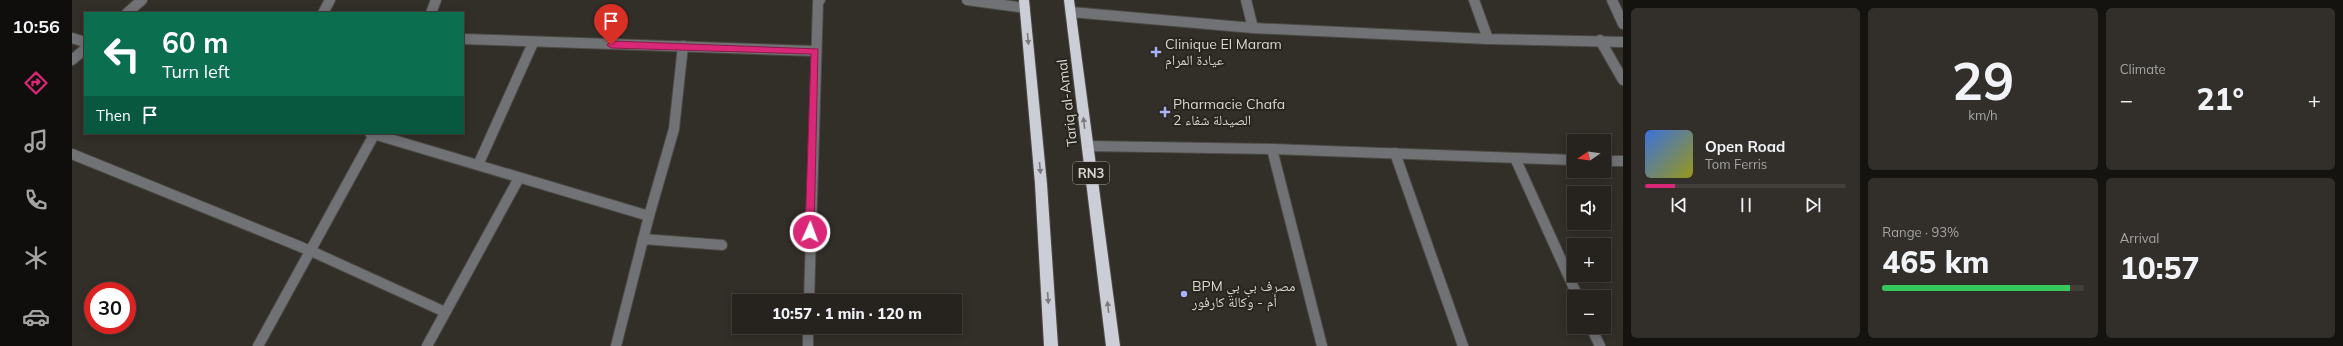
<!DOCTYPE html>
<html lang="en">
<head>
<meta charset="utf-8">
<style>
	body { margin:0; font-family:Mulish,"Noto Naskh Arabic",sans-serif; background:#322f2b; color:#f1f3f6; height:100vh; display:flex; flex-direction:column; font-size:15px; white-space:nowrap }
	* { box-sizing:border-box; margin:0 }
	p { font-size:13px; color:#a4a4a4 }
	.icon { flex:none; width:22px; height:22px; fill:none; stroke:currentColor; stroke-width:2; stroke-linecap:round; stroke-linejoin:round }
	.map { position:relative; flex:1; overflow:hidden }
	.side { display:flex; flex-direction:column; gap:8px; padding:8px; background:#151310; width:720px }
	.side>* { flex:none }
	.top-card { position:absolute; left:12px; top:12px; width:380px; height:122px; border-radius:0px; box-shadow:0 2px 10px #0003,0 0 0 1px #423f3c; background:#0b6e4f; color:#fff; overflow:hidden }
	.needle { width:26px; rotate:257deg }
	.tools { position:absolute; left:1495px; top:134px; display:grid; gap:8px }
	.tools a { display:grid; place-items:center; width:44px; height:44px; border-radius:0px; background:#26221e; box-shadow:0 2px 10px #0003,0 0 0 1px #423f3c; font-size:20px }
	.speed { position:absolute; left:12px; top:282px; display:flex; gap:8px; font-size:20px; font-weight:700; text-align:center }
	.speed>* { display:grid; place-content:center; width:52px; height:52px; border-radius:50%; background:#26221e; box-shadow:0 2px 10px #0003,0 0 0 1px #423f3c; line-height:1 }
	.speed .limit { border:6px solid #d22; background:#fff; color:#111 }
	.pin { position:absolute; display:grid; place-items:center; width:34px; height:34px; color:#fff; margin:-41px -17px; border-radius:50% 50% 50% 0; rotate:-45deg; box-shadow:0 0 4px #0007 }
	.pin .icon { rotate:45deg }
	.me { position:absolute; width:44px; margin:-22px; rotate:2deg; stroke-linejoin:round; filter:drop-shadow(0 0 3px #0008) }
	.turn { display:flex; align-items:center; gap:14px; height:84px; padding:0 12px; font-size:18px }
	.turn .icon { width:52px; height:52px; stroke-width:2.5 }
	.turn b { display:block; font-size:28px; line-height:34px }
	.then { display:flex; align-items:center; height:38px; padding:0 12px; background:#0003; gap:8px; font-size:15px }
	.big { font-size:30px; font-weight:800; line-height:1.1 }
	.side .tile { flex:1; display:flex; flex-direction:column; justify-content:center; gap:6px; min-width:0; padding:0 14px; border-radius:6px; background:#322f2b }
	.side .dial { align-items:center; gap:0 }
	.dial b { font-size:52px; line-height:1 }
	.song { display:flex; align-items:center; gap:12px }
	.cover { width:48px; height:48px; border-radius:6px; background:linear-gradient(135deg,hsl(220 70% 55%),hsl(60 70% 35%)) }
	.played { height:4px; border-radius:2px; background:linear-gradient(90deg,#db2777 15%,#423f3c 15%) }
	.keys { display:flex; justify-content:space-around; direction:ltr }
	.heat { display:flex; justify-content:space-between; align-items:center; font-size:22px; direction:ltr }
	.charge { height:6px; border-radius:3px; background:linear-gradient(90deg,#34c759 93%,#423f3c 0) }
	.side .tiles { flex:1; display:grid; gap:8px; grid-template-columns:repeat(3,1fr) }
	.tile:first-child { grid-row:span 2 }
	.trip { position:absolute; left:660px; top:294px; width:230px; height:40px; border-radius:0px; background:#26221e; box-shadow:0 2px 10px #0003,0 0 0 1px #423f3c; font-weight:800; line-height:40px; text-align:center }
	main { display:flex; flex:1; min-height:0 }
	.dock { display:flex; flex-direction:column; width:72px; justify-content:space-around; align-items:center; background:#0f0e0c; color:#a4a4a4 }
	.dock .icon { width:28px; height:28px }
	.dock .selected { color:#db2777 }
	.dock b { font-size:18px; color:#f1f3f6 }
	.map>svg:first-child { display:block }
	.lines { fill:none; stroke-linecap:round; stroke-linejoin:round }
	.minor-casing { stroke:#4d4943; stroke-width:12 }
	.highway-casing { stroke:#4d4943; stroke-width:2 }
	.minor { stroke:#717275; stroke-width:10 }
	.highway { fill:#ccced7; fill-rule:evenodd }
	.oneway { fill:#7a7a7a }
	.route { fill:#db2777; stroke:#8e194d }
	.poi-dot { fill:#a7b1fc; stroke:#28251e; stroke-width:1.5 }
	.labels { text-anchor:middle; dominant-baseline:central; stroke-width:4; stroke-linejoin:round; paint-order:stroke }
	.shield { fill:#28251e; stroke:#a3a19c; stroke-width:1 }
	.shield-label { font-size:13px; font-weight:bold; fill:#d8d6d2 }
	.poi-label { font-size:14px; fill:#d8d6d2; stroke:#28251e; text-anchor:start }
	.street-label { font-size:14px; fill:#d8d6d2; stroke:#28251e }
</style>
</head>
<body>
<main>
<nav class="dock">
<b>10:56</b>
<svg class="icon selected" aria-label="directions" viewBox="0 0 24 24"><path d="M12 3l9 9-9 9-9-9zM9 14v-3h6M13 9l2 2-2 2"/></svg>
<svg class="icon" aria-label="music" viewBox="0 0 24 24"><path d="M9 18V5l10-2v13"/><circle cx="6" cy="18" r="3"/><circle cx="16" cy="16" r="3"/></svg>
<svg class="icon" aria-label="phone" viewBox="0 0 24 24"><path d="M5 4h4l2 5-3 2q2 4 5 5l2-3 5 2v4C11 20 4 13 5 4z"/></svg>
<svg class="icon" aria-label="climate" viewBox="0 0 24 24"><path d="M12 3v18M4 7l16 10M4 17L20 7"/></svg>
<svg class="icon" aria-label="car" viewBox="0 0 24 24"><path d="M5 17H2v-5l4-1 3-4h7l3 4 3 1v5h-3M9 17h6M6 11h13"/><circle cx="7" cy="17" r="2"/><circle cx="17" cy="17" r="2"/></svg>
</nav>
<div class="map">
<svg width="1551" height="346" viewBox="0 0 1551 346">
	<rect width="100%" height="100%" fill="#322e28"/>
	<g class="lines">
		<defs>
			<g id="minor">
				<path d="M895,0l58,8"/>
				<path d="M1174,0l7,28"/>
				<path d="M1402,0l14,39"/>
				<path d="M1540,0l11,24"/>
				<path d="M999,12l182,16 235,11 135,3"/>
				<path d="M55,13l15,-13"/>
				<path d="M251,13l7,-13"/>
				<path d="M359,13l5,-13"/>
				<path d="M0,38l13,4"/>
				<path d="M391,39l352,12"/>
				<path d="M1528,40l23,40"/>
				<path d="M0,60l13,-11"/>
				<path d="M298,133l279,83"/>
				<path d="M1015,146l185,3 302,11"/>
				<path d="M1200,149l50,197"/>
				<path d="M1323,153l68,193"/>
				<path d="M0,154l239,97 134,61"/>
				<path d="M1443,158l63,139"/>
				<path d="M1532,161h19"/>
				<path d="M406,165l55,-122"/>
				<path d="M571,239l79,6"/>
				<path d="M737,301l9,-299 2,-2"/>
				<path d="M736,327v19"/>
				<path d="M1519,327l9,19"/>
				<path d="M186,346l117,-213"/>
				<path d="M355,346l92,-168"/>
				<path d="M544,346l33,-130 25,-87 9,-83"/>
			</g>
			<g id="highway">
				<path d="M947,0h10l18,184 11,162h-14l-9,-162z"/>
				<path d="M992,0h10l46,346h-14z"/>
			</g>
		</defs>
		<use href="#minor" class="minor-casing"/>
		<use href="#highway" class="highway-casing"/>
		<use href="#minor" class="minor"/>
		<use href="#highway" class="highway"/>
	</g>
	<defs><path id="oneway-solid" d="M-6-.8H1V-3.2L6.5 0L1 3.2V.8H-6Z"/></defs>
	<g class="oneway">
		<use href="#oneway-solid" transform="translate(956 39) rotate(85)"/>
		<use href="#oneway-solid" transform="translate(1012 123) rotate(-97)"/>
		<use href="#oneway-solid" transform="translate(968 168) rotate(85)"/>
		<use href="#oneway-solid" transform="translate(976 298) rotate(86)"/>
		<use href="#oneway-solid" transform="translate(1036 307) rotate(-97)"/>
	</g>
	<path class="route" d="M539,41l207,8 -4,186h-7l-2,-3 6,-178 -200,-6 -4,-3z"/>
	<g class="poi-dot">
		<path d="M1082 46h4v4h4v4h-4v4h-4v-4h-4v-4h4z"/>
		<path d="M1091 106h4v4h4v4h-4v4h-4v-4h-4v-4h4z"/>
		<circle cx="1112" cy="294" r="4"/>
	</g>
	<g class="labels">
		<rect class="shield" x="1001" y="162" width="36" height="22" rx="3"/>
		<g class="shield-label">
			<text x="1019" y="173">RN3</text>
		</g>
		<g class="poi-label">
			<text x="1093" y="44">Clinique El Maram<tspan x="1093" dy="16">عيادة المرام</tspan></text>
			<text x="1101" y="104">Pharmacie Chafa<tspan x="1101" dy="16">2 الصيدلة شفاء</tspan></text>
			<text x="1120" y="286">BPM مصرف بي بي<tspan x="1120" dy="16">أم - وكالة كارفور</tspan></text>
		</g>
		<g class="street-label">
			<text transform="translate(995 103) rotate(-97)">Tariq al-Amal</text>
		</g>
	</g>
</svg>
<div class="tools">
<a><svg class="needle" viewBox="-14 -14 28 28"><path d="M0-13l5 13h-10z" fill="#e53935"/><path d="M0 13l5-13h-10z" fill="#a4a4a4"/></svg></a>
<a><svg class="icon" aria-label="sound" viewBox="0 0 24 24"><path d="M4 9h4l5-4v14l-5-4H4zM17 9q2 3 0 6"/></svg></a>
<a>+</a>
<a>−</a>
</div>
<div class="speed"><div class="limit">30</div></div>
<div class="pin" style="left:539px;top:45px;background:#d93025"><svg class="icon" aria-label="arrive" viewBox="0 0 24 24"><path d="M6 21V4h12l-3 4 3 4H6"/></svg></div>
<svg class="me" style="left:738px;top:232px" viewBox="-20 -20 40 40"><circle r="17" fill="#db2777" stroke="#fff" stroke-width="3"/><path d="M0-11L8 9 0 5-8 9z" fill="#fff"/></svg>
<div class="trip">10:57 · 1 min · 120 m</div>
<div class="top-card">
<div class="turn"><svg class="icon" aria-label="left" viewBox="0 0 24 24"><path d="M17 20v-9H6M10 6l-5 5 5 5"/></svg><div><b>60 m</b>Turn left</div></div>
<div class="then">Then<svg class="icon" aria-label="arrive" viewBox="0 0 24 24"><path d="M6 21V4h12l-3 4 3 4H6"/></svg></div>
</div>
</div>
<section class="side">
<div class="tiles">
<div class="tile">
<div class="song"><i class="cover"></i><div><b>Open Road</b><p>Tom Ferris</p></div></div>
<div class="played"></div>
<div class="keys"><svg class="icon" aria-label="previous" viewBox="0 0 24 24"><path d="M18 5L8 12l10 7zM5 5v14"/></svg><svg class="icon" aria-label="pause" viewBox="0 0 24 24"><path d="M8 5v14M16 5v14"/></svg><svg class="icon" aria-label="next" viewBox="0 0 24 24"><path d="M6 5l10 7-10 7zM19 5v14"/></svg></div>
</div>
<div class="tile dial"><b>29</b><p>km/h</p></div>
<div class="tile"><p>Climate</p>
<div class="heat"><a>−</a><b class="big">21°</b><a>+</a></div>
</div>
<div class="tile"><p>Range · 93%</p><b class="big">465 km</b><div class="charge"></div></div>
<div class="tile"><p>Arrival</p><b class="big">10:57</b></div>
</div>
</section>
</main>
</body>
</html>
